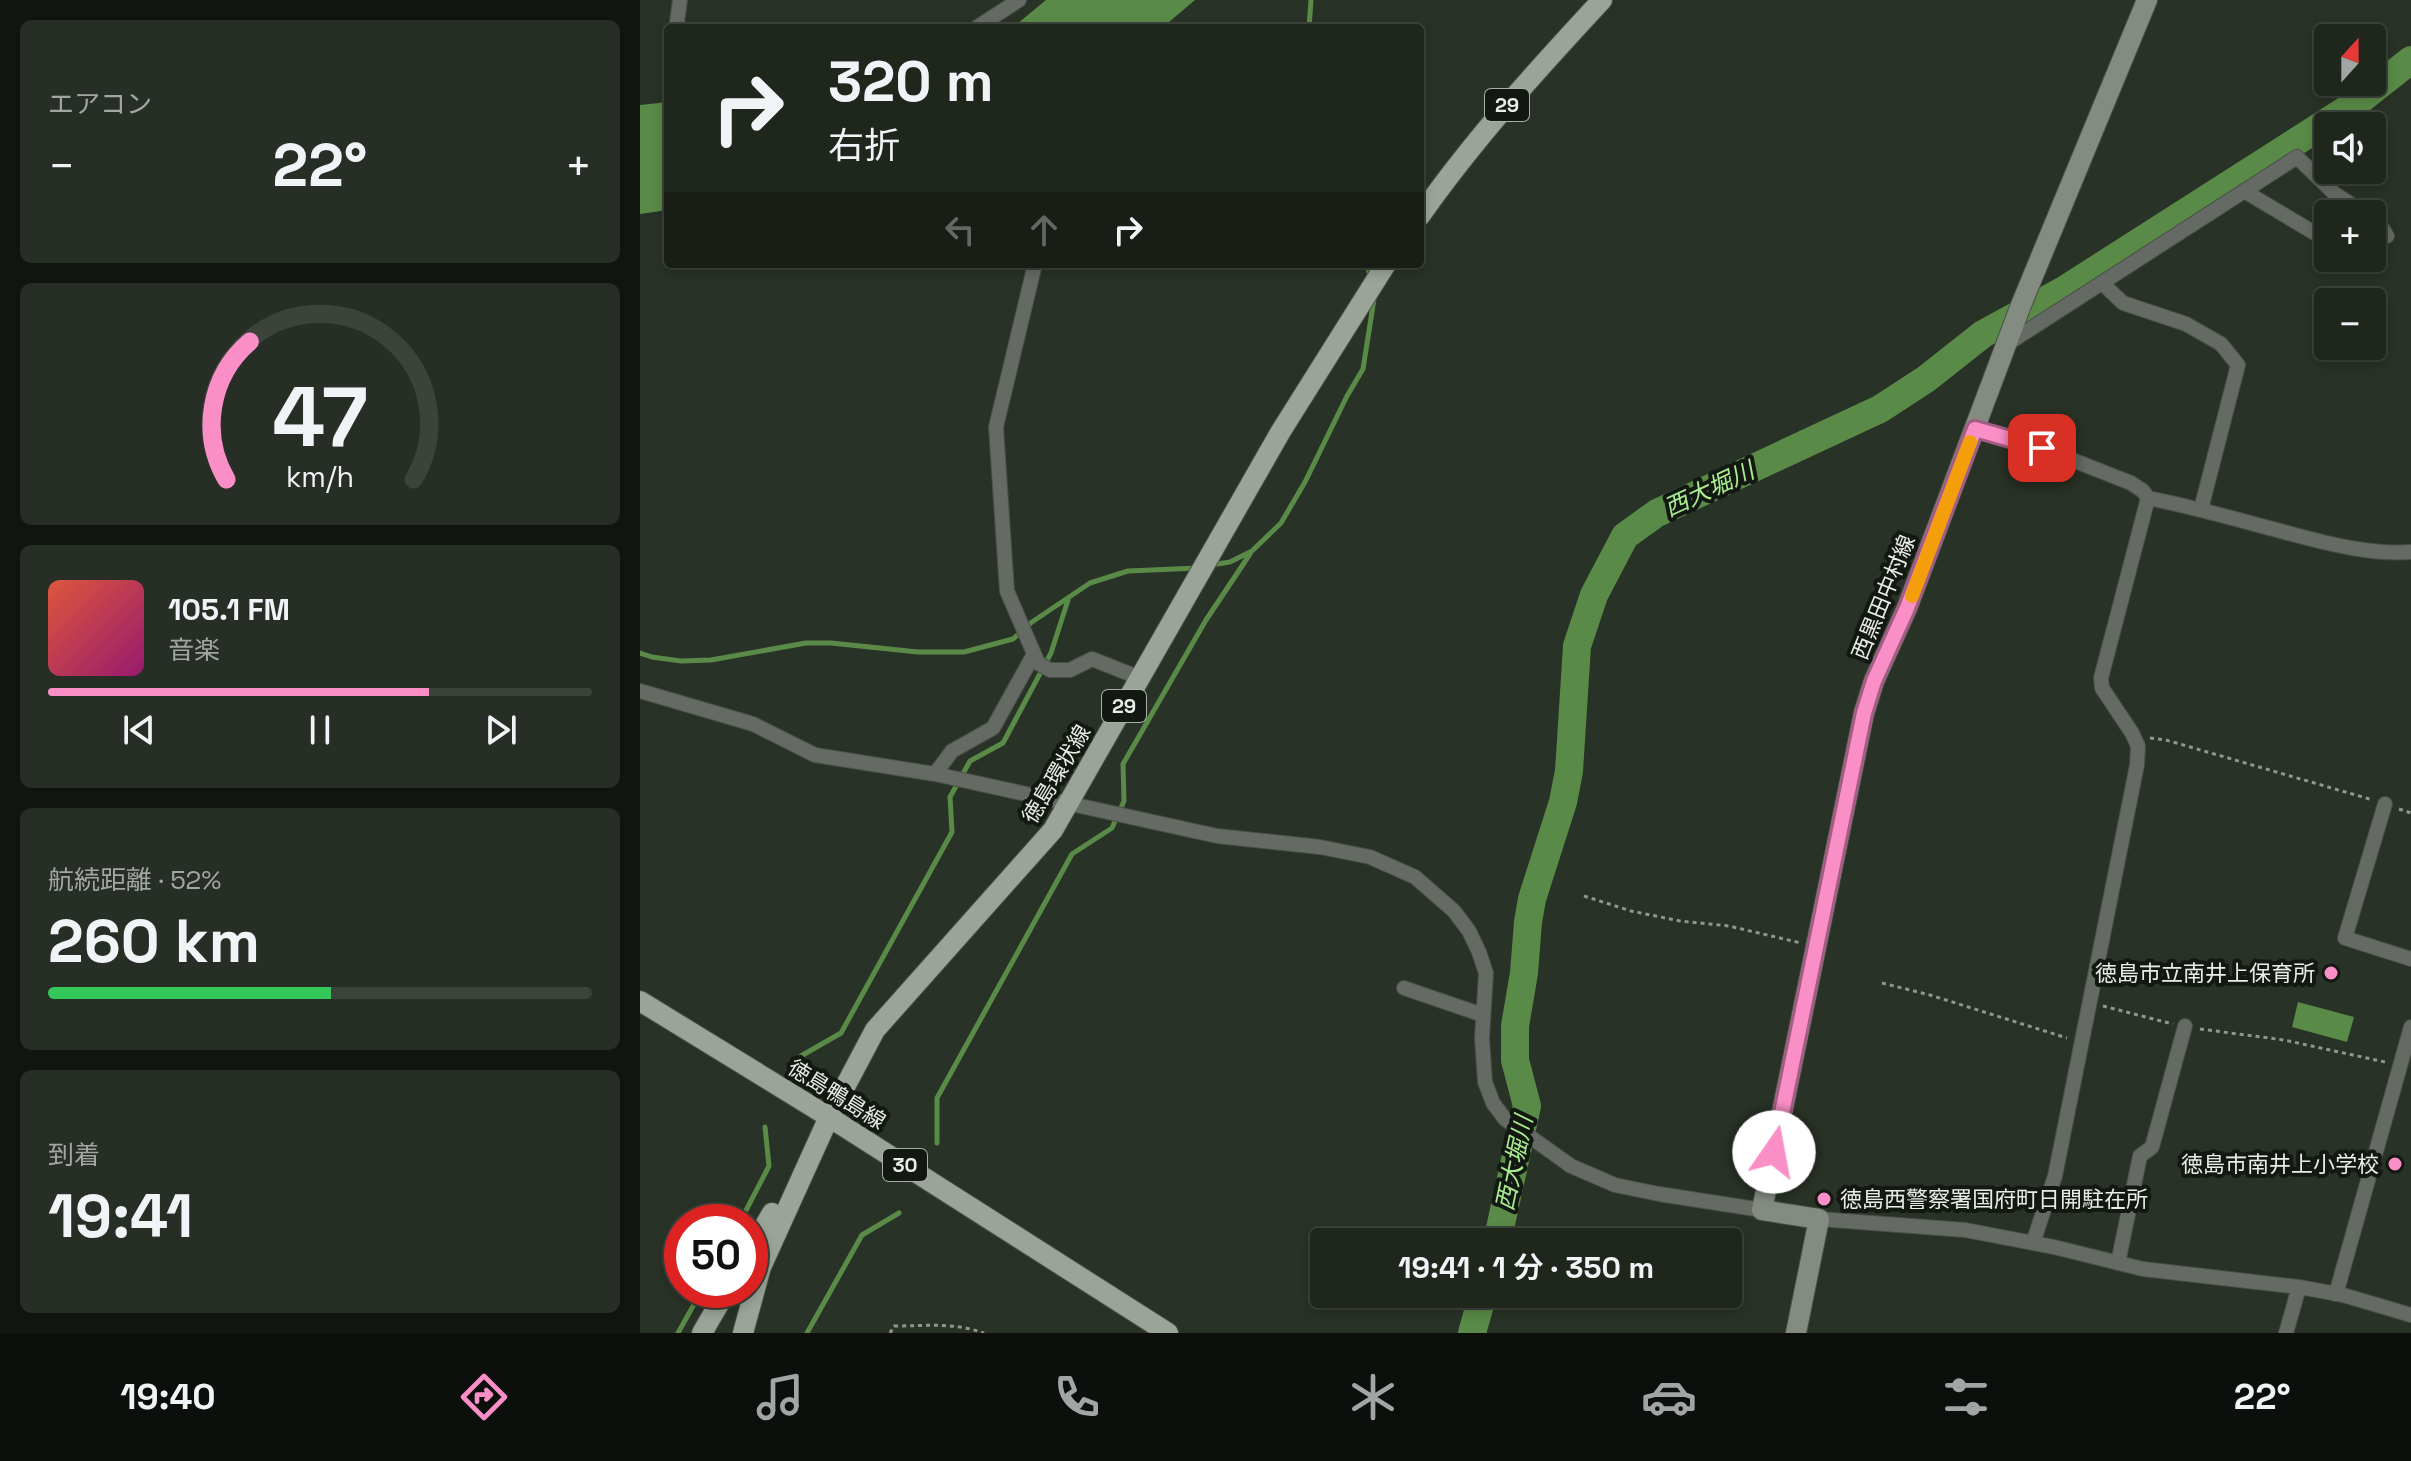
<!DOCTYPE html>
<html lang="ja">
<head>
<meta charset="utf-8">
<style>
	body { margin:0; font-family:"Space Grotesk","Noto Sans JP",sans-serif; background:#272e25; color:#f1f3f6; height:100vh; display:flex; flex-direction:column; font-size:30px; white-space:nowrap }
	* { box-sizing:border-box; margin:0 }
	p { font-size:26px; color:#a1a5a3 }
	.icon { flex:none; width:44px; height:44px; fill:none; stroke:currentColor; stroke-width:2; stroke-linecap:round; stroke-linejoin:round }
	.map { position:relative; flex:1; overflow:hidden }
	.sheet { display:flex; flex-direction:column; gap:20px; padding:20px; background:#11150f; width:640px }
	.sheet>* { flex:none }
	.hud { position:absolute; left:24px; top:24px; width:760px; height:244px; border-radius:8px; box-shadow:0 4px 12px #0003,0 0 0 2px #3c433b; background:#1f261c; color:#f1f3f6; overflow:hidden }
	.needle { width:52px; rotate:21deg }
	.buttons { position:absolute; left:1674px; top:24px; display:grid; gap:16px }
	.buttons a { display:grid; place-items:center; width:72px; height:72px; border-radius:8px; background:#1f261c; box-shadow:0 4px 12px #0003,0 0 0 2px #3c433b; font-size:40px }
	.speed { position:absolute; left:24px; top:1204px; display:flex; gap:16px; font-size:40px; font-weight:700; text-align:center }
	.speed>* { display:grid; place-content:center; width:104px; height:104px; border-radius:50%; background:#1f261c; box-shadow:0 4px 12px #0003,0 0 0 2px #3c433b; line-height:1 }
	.speed .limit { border:12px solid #d22; background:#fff; color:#111 }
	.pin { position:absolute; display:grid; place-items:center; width:68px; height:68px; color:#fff; margin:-34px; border-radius:16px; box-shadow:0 4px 12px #0006 }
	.me { position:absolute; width:88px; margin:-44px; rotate:12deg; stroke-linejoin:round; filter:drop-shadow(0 0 6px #0008) }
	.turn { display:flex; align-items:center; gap:28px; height:168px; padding:0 32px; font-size:36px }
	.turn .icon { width:104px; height:104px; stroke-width:2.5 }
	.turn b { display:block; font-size:56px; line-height:68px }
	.lanes { display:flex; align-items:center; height:76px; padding:0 32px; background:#0003; justify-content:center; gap:40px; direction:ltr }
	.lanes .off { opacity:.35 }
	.big { font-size:60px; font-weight:600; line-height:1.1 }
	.sheet .widget { flex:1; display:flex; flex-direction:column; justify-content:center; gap:12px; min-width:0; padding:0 28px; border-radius:12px; background:#272e25 }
	.sheet .dial { align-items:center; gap:0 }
	.dial svg { height:208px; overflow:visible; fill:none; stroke:#3c433b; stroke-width:7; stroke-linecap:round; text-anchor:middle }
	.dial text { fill:#f1f3f6; stroke:none }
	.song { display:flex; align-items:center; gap:24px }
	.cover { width:96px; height:96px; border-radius:12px; background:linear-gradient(135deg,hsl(10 70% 55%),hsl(320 70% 35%)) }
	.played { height:8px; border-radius:4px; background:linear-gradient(90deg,#fa8fc8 70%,#3c433b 70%) }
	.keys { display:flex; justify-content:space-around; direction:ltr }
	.heat { display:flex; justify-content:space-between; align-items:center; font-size:44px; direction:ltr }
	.charge { height:12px; border-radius:6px; background:linear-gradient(90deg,#34c759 52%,#3c433b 0) }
	.trip { position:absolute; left:670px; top:1228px; width:432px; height:80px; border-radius:8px; background:#1f261c; box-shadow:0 4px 12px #0003,0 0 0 2px #3c433b; font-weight:600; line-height:80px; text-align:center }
	.menu { display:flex; height:128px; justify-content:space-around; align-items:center; background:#0c0f0b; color:#a1a5a3 }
	.menu .icon { width:56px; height:56px }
	.menu .on { color:#fa8fc8 }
	.menu b { font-size:36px; color:#f1f3f6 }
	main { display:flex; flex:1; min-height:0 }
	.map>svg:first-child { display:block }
	.water { fill:#598a47 }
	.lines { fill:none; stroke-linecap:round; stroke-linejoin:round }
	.stream { stroke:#598a47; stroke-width:5 }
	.river { stroke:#598a47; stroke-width:28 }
	.minor-casing { stroke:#485045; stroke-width:16 }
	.secondary-casing { stroke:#485045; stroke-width:22 }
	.primary-casing { stroke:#485045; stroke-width:22 }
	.path { stroke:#90978d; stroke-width:3; stroke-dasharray:4 4; stroke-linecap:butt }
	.minor { stroke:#656a64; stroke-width:14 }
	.secondary { stroke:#848b81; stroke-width:20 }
	.primary { stroke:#9ba498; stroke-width:20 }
	.route-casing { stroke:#a25d82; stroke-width:20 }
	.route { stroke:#fa8fc8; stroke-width:14 }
	.slow { stroke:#f59e0b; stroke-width:14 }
	.poi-dot { fill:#fa8fc8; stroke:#141813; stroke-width:3 }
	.labels { text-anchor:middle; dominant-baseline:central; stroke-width:8; stroke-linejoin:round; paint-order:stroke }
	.shield { fill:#141813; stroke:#a8aea7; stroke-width:2 }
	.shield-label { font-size:20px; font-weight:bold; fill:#e8eee6 }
	.street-label { font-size:22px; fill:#e8eee6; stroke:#141813 }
	.poi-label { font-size:22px; fill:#e8eee6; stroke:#141813; text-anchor:end }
	.water-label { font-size:24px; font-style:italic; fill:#a9ed90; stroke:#141813 }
</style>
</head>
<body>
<main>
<section class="sheet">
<div class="widget"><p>エアコン</p>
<div class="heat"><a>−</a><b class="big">22°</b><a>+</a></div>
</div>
<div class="widget dial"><svg viewBox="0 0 100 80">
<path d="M14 69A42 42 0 1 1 86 69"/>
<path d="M14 69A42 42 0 0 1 23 16" stroke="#fa8fc8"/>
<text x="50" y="56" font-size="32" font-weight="700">47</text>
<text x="50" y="72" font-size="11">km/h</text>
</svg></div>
<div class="widget">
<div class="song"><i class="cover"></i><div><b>105.1 FM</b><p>音楽</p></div></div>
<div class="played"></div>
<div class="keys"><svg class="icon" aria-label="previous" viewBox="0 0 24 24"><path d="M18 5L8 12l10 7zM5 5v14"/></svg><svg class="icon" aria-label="pause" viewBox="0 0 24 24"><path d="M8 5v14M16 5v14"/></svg><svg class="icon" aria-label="next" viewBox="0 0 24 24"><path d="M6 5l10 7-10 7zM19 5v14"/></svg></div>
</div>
<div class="widget"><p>航続距離 · 52%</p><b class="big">260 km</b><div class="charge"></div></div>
<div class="widget"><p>到着</p><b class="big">19:41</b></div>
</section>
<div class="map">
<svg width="1771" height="1333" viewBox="0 0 1771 1333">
	<rect width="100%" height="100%" fill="#293226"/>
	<g class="water">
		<path d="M406,0h149l-33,28h-150z"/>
		<path d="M28,102v108l-28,4v-109z"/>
		<path d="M1658,1002l56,15 -7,25 -55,-15z"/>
	</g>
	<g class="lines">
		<g class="stream">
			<path d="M669,28l2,-28"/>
			<path d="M727,264l3,13"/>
			<path d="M571,565l19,-3 22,-11 29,-28 24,-41 42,-86 16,-27 11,-70"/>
			<path d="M0,653l12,4 29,4 30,-1 95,-17h25l87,9h46l49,-13 19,-17 58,-39 38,-12 70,-3"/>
			<path d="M161,1056l40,-23 111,-201 -2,-35 20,-36 33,-18 48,-90 17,-53"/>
			<path d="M297,1143v-45l135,-244 40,-26 12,-27 -1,-37 83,-144 44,-66"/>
			<path d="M100,1222l29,-56 -4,-39"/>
			<path d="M38,1333l24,-43"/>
			<path d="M167,1333l55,-98 37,-22"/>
		</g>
		<g class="river">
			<path d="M857,1242l30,-136 -12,-46v-34l9,-53 4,-51 4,-23 31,-97 6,-31 8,-125 17,-51 31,-59 32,-23 223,-104 46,-30 57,-45 81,-44 291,-186 56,-44"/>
			<path d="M832,1333l11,-39"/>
		</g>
		<defs>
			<g id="minor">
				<path d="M40,28l-3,-6 3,-22"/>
				<path d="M336,28l43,-28"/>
				<path d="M1604,191l84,50"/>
				<path d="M1732,218l6,3 9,15"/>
				<path d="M1716,258l4,2"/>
				<path d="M395,264l-39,163 11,164 31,72 12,7h20l22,-11 48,19"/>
				<path d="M1462,283l21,20 63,21 35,20 17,21 -37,144"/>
				<path d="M1367,344l290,-187 38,37 31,20"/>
				<path d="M1335,429l67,19 89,35 12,8 5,7c41,8 81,19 121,30 46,12 94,27 142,24"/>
				<path d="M0,691l113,33 62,31 120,19 282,62 103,11 50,10 45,20 39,34 15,20 10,21 7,21 -4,65 3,44 8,21 12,16 66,47 44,19 44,9 103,16"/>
				<path d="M295,774l17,-23 41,-23 41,-74"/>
				<path d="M1745,804l-40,134 66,21"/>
				<path d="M764,988l79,27"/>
				<path d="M1179,1219l146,11 89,17 89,22 156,18 44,8 68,20"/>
				<path d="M1393,1243l22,-67 82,-411 1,-19 -6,-13 -30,-45 -1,-10 47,-180"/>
				<path d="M1478,1263l22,-107 12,-9 33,-121"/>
				<path d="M1696,1294l75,-267"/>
				<path d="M1646,1333l13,-46"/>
			</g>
			<path id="secondary" d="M1156,1333l23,-114 -57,-9 102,-497 10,-32 33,-73 114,-303 126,-305"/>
			<g id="primary">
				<path d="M780,216c54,-77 118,-147 182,-216"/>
				<path d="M0,1001l189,116 339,216"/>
				<path d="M110,1251l22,-38"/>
				<path d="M62,1333l25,-43"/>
				<path d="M103,1333l18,-66 68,-150 46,-87 178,-200 228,-399 105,-167"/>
			</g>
		</defs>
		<use href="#minor" class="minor-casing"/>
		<use href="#secondary" class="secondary-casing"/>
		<use href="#primary" class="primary-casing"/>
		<g class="path">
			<path d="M1510,738l16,2 207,60"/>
			<path d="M1759,809l12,4"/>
			<path d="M944,896l47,15 49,10 49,5 72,17"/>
			<path d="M1242,983l48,12 137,43"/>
			<path d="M1463,1006l70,18"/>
			<path d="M1560,1029l84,11 101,22"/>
			<path d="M250,1333l4,-7c33,0 58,-4 90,7"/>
		</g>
		<use href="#minor" class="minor"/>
		<use href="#secondary" class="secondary"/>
		<use href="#primary" class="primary"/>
	</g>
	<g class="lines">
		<defs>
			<path id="route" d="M1134,1152l90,-439 10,-32 33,-73 68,-179 67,19"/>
		</defs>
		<use href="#route" class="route-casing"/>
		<use href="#route" class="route"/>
		<path class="slow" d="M1272,596l58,-154"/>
	</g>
	<g class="poi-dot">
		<circle cx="1691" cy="973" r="8"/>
		<circle cx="1755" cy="1164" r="8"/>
		<circle cx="1184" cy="1199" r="8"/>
	</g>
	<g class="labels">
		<g class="shield">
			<rect x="845" y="89" width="44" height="32" rx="6"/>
			<rect x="462" y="690" width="44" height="32" rx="6"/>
			<rect x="243" y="1149" width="44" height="32" rx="6"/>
		</g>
		<g class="shield-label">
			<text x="867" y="105">29</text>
			<text x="484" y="706">29</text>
			<text x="265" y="1165">30</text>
		</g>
		<g class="street-label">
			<text transform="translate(1243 597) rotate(-68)">西黒田中村線</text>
			<text transform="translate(416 774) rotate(-59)">徳島環状線</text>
			<text transform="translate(197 1094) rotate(32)">徳島鴨島線</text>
		</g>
		<g class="poi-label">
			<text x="1675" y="973">徳島市立南井上保育所</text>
			<text x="1739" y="1164">徳島市南井上小学校</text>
			<text x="1200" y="1199" text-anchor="start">徳島西警察署国府町日開駐在所</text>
		</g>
		<g class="water-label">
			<text transform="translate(1069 489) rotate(-25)">西大堀川</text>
			<text transform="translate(874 1163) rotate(-78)">西大堀川</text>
		</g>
	</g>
</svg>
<div class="buttons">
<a><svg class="needle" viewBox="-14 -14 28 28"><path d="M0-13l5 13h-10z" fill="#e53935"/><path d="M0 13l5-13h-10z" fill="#a1a5a3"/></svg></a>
<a><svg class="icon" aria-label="sound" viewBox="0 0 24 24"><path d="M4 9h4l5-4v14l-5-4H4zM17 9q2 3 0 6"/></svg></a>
<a>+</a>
<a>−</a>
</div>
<div class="speed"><div class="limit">50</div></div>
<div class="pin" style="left:1402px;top:448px;background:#d93025"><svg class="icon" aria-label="arrive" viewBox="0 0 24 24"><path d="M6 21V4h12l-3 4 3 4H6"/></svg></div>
<svg class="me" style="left:1134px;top:1152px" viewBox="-20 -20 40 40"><circle r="19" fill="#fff"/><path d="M0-13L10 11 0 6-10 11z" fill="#fa8fc8"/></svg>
<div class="trip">19:41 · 1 分 · 350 m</div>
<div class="hud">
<div class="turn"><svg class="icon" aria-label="right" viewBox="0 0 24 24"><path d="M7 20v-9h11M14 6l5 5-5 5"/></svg><div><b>320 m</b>右折</div></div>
<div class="lanes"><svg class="icon off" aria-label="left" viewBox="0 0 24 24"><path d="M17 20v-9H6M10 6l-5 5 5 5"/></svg><svg class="icon off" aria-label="ahead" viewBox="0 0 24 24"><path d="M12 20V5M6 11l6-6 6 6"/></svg><svg class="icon" aria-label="right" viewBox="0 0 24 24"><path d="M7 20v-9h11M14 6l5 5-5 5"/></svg></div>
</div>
</div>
</main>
<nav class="menu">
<b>19:40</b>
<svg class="icon on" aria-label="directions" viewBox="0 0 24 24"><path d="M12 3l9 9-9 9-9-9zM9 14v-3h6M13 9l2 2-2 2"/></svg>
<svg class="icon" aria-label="music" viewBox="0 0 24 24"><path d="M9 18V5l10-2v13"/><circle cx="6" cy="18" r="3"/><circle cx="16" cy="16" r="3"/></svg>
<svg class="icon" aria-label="phone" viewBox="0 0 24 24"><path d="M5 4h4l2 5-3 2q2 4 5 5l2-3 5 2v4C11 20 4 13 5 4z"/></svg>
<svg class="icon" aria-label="climate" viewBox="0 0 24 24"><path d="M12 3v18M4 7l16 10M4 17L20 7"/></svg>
<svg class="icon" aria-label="car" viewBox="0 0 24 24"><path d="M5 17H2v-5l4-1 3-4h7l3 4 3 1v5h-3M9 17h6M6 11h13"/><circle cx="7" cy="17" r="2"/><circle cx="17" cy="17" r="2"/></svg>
<svg class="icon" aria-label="filters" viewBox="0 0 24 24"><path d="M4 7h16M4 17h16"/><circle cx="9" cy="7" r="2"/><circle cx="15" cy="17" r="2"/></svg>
<b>22°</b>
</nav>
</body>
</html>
